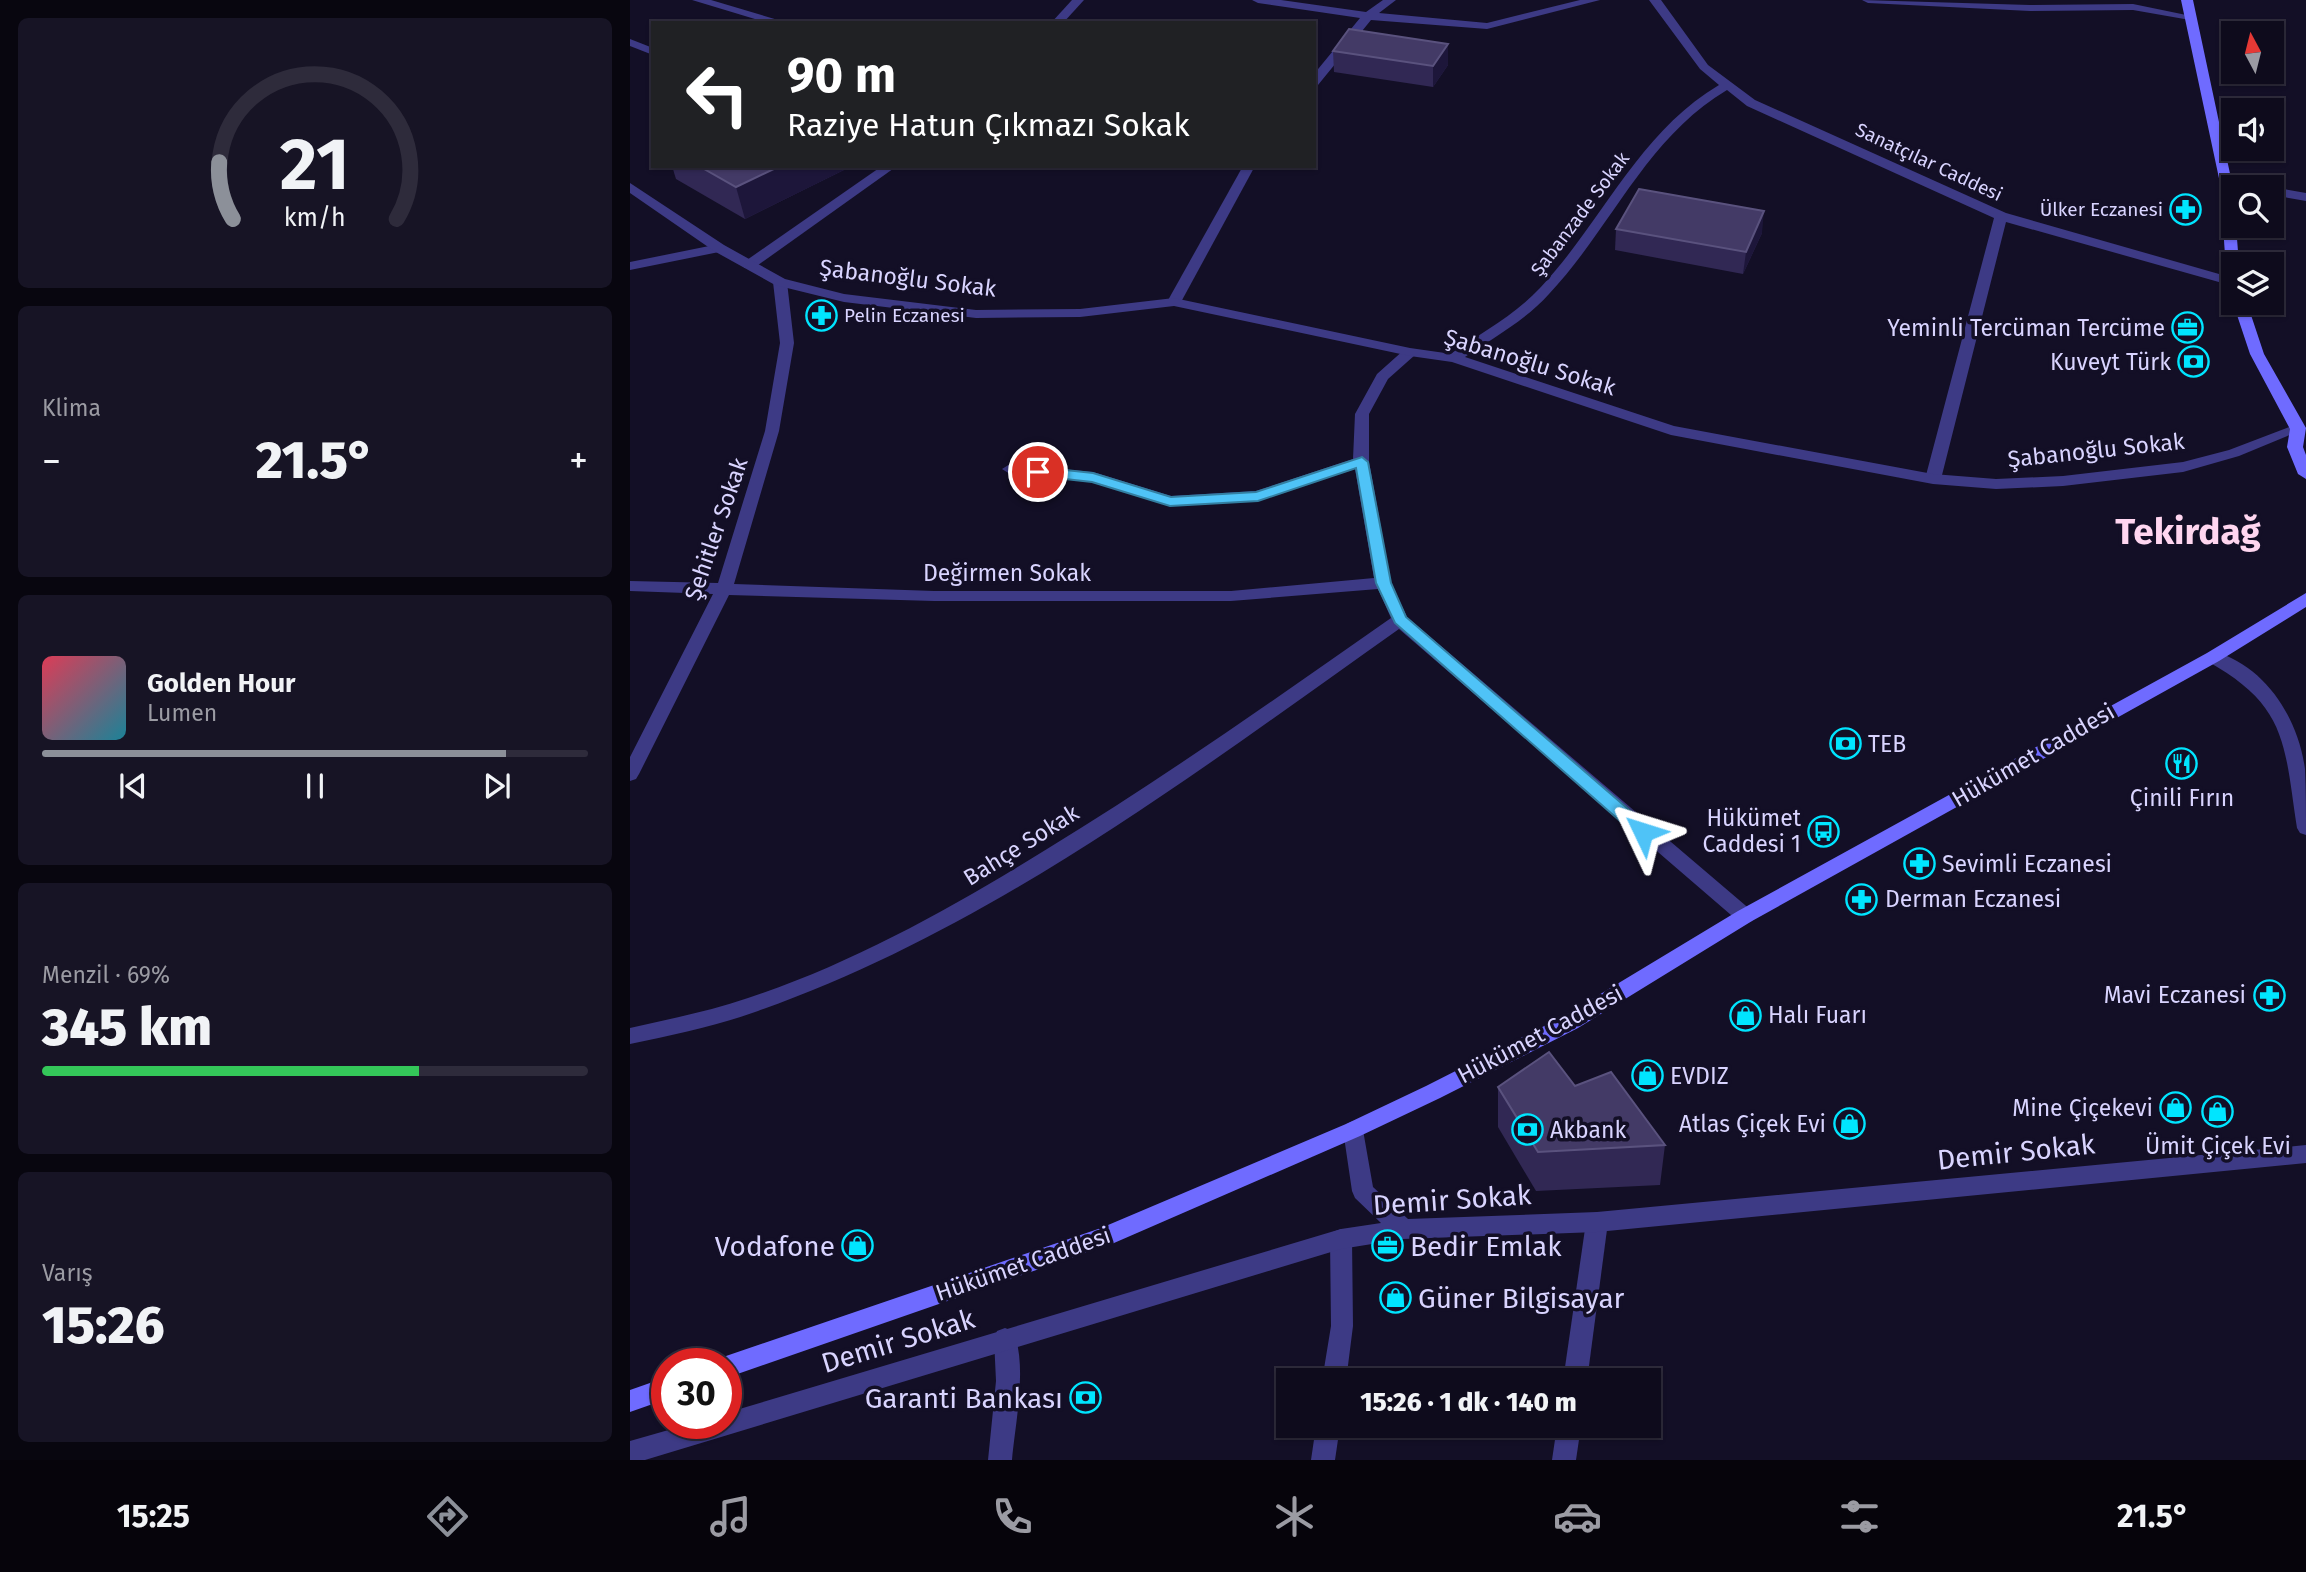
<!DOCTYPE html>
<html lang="tr">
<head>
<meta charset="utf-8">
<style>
	body { margin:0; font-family:"Fira Sans",sans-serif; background:#171425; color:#f1f3f6; height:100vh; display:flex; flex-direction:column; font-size:26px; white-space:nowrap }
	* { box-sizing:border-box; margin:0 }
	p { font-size:23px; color:#9b9ba3 }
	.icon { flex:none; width:38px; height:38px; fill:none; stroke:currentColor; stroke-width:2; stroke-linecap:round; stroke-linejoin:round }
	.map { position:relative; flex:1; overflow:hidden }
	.sheet { display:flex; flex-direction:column; gap:18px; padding:18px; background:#08060f; width:630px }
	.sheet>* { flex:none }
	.hud { position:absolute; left:21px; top:21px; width:665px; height:147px; border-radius:0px; box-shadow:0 2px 5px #0004,0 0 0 2px #2e2b3b; background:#202124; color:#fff; overflow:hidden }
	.needle { width:46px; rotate:353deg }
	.buttons { position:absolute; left:1591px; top:21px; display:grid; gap:14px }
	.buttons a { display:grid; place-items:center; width:63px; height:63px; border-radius:0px; background:#0e0b1c; box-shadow:0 2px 5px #0004,0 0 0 2px #2e2b3b; font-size:35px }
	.speed { position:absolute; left:21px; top:1348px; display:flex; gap:14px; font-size:35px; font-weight:700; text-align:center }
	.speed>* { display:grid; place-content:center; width:91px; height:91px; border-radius:50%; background:#0e0b1c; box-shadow:0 2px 5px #0004,0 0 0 2px #2e2b3b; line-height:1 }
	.speed .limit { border:10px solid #d22; background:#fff; color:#111 }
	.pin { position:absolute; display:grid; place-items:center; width:60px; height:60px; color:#fff; margin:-30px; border:4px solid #fff; border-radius:50%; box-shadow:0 2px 7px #0007 }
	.me { position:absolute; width:77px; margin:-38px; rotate:311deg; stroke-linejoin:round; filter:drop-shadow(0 0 5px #0008) }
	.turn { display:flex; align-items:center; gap:24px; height:147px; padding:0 21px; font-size:32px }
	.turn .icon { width:91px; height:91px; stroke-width:2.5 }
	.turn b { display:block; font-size:49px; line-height:60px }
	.big { font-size:52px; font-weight:800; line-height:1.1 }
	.sheet .widget { flex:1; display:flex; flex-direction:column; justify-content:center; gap:10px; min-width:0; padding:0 24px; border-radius:10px; background:#171425 }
	.sheet .dial { align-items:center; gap:0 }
	.dial svg { height:182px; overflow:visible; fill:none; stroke:#2e2b3b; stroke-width:7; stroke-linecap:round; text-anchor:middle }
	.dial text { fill:#f1f3f6; stroke:none }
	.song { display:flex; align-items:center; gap:21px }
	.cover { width:84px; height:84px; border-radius:10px; background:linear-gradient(135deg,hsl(350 70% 55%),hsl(190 70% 35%)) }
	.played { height:7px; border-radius:4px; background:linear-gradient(90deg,#8c9099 85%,#2e2b3b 85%) }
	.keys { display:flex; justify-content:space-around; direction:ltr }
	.heat { display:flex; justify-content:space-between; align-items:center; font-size:38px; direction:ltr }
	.charge { height:10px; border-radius:5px; background:linear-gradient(90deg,#34c759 69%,#2e2b3b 0) }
	.trip { position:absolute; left:646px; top:1368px; width:385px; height:70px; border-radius:0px; background:#0e0b1c; box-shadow:0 2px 5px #0004,0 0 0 2px #2e2b3b; font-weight:800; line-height:70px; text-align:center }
	.dock { display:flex; height:112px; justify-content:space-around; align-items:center; background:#06040b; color:#9b9ba3 }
	.dock .icon { width:49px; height:49px }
	.dock .selected { color:#8c9099 }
	.dock b { font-size:32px; color:#f1f3f6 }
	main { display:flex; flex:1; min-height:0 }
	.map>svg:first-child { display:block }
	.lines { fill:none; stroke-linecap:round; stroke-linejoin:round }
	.minor { fill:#3d3a85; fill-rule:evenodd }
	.tertiary { fill:#3d3a85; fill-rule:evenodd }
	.secondary { fill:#6f6bff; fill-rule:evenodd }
	.wall { fill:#312854 }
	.shaded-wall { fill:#1d163a }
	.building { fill:#433a66; stroke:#5a527e; stroke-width:2 }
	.route { fill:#4fc3f7; stroke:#337fa1; stroke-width:2 }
	.labels { text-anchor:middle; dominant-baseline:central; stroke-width:7; stroke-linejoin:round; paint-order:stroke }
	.far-street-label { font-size:19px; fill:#d9d4ff; stroke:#130f26 }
	.far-poi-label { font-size:19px; fill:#d9d4ff; stroke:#130f26; text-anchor:end }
	.street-label { font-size:23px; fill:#d9d4ff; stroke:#130f26 }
	.poi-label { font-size:23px; fill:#d9d4ff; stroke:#130f26; text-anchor:end }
	.near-street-label { font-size:28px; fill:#d9d4ff; stroke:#130f26 }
	.near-poi-label { font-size:28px; fill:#d9d4ff; stroke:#130f26; text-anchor:end }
	.town-label { font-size:37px; font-weight:bold; fill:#ffd6f0; stroke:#130f26 }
</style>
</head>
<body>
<main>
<section class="sheet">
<div class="widget dial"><svg viewBox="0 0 100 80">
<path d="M14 69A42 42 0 1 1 86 69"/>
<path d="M14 69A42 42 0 0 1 8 44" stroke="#8c9099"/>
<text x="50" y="56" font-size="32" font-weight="700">21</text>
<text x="50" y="72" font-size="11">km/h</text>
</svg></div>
<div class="widget"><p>Klima</p>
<div class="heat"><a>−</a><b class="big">21.5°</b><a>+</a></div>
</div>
<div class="widget">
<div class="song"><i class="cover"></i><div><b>Golden Hour</b><p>Lumen</p></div></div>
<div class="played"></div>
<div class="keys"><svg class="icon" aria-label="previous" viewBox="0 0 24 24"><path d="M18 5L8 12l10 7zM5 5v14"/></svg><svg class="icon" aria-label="pause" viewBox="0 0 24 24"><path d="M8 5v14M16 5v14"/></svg><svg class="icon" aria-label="next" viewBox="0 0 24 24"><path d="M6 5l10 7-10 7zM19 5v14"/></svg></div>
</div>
<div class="widget"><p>Menzil · 69%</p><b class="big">345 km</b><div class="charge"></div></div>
<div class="widget"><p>Varış</p><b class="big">15:26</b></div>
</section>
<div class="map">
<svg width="1676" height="1460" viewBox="0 0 1676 1460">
	<rect width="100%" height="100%" fill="#130f26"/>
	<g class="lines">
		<g class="minor">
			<path d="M62,0h19l77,23h-20z"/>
			<path d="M442,0h12l-21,23h-12z"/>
			<path d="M622,0h29l85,12 17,-12h13l-17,13 108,10 93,-23h20l-113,29 -116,-9 -53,65 -4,1v-12l46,-56 -102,-15z"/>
			<path d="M1019,0h12l47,65 47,35 251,113 227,65v8l-227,-64 -65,257 -3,3h-10l-3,-3 69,-261 -247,-112 -20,-16c-81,48 -115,137 -178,204 -25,28 -60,46 -90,67h-10v-6c30,-21 65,-39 91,-67 63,-67 98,-155 179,-203l-19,-16z"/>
			<path d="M1232,0l168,5 103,-1 63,13 -6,3 -57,-10 -103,1 -162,-8z"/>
			<path d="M0,39l23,9v7l-23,-9z"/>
			<path d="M252,166h15l-143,102h-10v-6z"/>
			<path d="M613,166h12l-74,136 -7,4 -5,-1 -2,-3z"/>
			<path d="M1596,179l26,4 6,4 -37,-1 -1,-3z"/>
			<path d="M1642,187l34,6v8l-34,-6z"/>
			<path d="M89,244l7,4 -2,3 -94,19v-8z"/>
			<path d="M150,278l7,4 7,61 -15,88 -45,153 200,7h297l143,-13 -19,-109 -98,32 -87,5 -78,-24 -82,-8 -8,-5 8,-5 83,8 78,24 85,-5 97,-32 2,-45 22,-40 28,-25h10v6l-27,24 -19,35v48l22,121 16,34 345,294 3,5 -3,5 -7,3 -7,-3 -339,-292c-201,142 -406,299 -641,382 -41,15 -85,24 -128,33v-16c40,-9 80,-17 118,-30 106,-35 205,-91 299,-149 118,-72 231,-152 344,-231l-13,-29 -147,12h-297l-205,-6 -90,179 -3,5 -6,2v-24l83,-163 -83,-3v-10l88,2 47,-152 15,-88 -7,-61z"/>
			<path d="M967,1212l8,3 3,7 -21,159h-24l23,-159 3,-7z"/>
			<path d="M711,1229l8,3 3,7 1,87 -7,55h-24l9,-55 -1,-87 3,-7z"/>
			<path d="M375,1328l8,3c15,34 2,93 -1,129h-24l8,-79 -2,-42 3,-8z"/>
			<path d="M686,1426h24l-5,34h-24z"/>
			<path d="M927,1426h24l-5,34h-24z"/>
		</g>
		<g class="tertiary">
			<path d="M0,183l94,62 61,34 59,15 132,16 104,-1 94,-11 236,50 49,7 215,71 259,48 63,5 67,-3 120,-14 46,-12 63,-24 5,-2 7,5 -65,27 -56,16 -120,14 -67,3 -63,-5 -262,-49 -219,-73 -42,-6 -236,-50 -94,11 -104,1 -132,-16 -69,-17 -61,-34 -84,-58z"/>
			<path d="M1583,651c53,15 85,67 92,118 1,21 1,45 1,66l-6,-2 -3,-5c-13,-84 -9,-122 -90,-167l-2,-4z"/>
			<path d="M723,1121l7,3 3,6 10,57 35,32 189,-7 709,-67v18l-709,69 -194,7 -62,10 -696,211h-15v-19l63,-18h33v-10l615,-184 40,-6 -26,-25 -3,-7 -9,-61 3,-6z"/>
		</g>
		<g class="secondary">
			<path d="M1551,0h12l39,183 1,43h3l3,38h-6v9l-7,-4 -6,-86z"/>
			<path d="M1603,303h14l17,51 42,74 -3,19 3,8v24l-8,-5 -11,-27 3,-18 -40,-75z"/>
			<path d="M1676,593v14l-87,54 -467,260 -174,107 -138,70 -80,38 -246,107 -388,135v-15h-10l10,-7 375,-128 245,-104 80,-38 138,-70 174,-105 469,-258z"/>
			<path d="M37,1377v22l-37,13v-22z"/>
		</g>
	</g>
	<g class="wall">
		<path d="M818,44v21l-15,22 -99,-15 -1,-21z"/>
		<path d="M42,166h180l-107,53 -69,-40z"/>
		<path d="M986,229l146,4 -19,41 -128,-24z"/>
		<path d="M945,1086l90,59 -5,40 -124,6 -38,-64v-40z"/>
	</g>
	<g class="shaded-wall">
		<path d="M818,44v21l-15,22v-21z"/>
		<path d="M150,166h72l-107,53 -9,-32z"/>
		<path d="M1134,211l-2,22 -19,41 3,-22z"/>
	</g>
	<g class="building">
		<path d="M719,29l99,15 -15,22 -100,-15z"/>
		<path d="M69,166h81l-44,21z"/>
		<path d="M1009,189l125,22 -18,41 -130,-23z"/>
		<path d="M919,1052l26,34 36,-14 54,73 -127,7 -40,-65z"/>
	</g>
	<path class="route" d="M732,457l6,5 23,121 15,34 243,210v9h-12l-242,-213 -19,-40 -20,-115 -98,33 -88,5 -78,-24 -54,-6 -7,-4 7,-5 55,6 78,24 85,-5z"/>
	<defs>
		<symbol id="pharmacy-ring" viewBox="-11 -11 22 22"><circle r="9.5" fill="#130f26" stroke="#00e5ff" stroke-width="1.5"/><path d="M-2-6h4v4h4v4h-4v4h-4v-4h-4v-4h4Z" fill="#00e5ff"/></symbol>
		<symbol id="office-ring" viewBox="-11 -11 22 22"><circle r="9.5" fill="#130f26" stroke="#00e5ff" stroke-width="1.5"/><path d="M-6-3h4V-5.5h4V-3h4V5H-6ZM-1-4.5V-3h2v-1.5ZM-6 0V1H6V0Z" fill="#00e5ff"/></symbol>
		<symbol id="bank-ring" viewBox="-11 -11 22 22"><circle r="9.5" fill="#130f26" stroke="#00e5ff" stroke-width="1.5"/><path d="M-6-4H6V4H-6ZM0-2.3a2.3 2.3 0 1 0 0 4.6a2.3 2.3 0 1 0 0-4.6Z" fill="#00e5ff"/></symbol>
		<symbol id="restaurant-ring" viewBox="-11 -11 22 22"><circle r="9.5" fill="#130f26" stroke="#00e5ff" stroke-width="1.5"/><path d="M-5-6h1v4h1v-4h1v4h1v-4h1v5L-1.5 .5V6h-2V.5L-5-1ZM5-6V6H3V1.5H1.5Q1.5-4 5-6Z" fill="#00e5ff"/></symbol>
		<symbol id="bus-ring" viewBox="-11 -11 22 22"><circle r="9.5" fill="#130f26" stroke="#00e5ff" stroke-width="1.5"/><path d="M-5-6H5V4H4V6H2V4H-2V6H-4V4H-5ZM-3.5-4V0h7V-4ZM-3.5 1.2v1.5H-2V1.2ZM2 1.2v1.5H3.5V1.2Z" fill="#00e5ff"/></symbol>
		<symbol id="shop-ring" viewBox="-11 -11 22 22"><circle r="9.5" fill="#130f26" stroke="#00e5ff" stroke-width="1.5"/><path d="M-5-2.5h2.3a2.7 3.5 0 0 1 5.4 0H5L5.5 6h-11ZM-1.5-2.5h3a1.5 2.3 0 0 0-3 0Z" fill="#00e5ff"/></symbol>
	</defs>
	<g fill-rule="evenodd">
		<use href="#pharmacy-ring" x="1538" y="192" width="35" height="35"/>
		<use href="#pharmacy-ring" x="174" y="298" width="35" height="35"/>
		<use href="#office-ring" x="1540" y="310" width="35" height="35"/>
		<use href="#bank-ring" x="1546" y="344" width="35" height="35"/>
		<use href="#bank-ring" x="1198" y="726" width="35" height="35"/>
		<use href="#restaurant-ring" x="1534" y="746" width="35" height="35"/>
		<use href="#bus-ring" x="1176" y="814" width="35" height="35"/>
		<use href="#pharmacy-ring" x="1272" y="846" width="35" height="35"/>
		<use href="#pharmacy-ring" x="1214" y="882" width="35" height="35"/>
		<use href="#pharmacy-ring" x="1622" y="978" width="35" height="35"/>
		<use href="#shop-ring" x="1098" y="998" width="35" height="35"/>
		<use href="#shop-ring" x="1000" y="1058" width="35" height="35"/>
		<use href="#shop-ring" x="1528" y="1090" width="35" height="35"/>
		<use href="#shop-ring" x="1570" y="1094" width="35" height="35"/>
		<use href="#shop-ring" x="1202" y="1106" width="35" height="35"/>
		<use href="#bank-ring" x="880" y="1112" width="35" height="35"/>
		<use href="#shop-ring" x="210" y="1228" width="35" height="35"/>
		<use href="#office-ring" x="740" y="1228" width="35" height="35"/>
		<use href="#shop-ring" x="748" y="1280" width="35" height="35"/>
		<use href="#bank-ring" x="438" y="1380" width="35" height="35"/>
	</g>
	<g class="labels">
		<g class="far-street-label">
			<text transform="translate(1299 162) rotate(25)">Sanatçılar Caddesi</text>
			<text transform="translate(950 214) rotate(-53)">Şabanzade Sokak</text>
		</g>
		<g class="far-poi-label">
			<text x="1533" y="209">Ülker Eczanesi</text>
			<text x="214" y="315" text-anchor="start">Pelin Eczanesi</text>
		</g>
		<g class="street-label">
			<text transform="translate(278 278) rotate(7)">Şabanoğlu Sokak</text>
			<text transform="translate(900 362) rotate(17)">Şabanoğlu Sokak</text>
			<text transform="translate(1466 450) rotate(-6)">Şabanoğlu Sokak</text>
			<text transform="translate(86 529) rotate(-71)">Şehitler Sokak</text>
			<text x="377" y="573">Değirmen Sokak</text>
			<text transform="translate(1403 755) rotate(-30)">Hükümet Caddesi</text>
			<text transform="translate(391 845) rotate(-32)">Bahçe Sokak</text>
			<text transform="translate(910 1034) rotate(-28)">Hükümet Caddesi</text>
			<text transform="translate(393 1264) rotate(-19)">Hükümet Caddesi</text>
		</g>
		<g class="poi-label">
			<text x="1535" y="328">Yeminli Tercüman Tercüme</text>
			<text x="1541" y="362">Kuveyt Türk</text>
			<text x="1238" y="744" text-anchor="start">TEB</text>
			<text x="1552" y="798" text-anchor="middle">Çinili Fırın</text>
			<text x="1171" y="818">Hükümet<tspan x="1171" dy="26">Caddesi 1</tspan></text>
			<text x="1312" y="864" text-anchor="start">Sevimli Eczanesi</text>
			<text x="1255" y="899" text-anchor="start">Derman Eczanesi</text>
			<text x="1616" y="995">Mavi Eczanesi</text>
			<text x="1138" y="1015" text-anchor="start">Halı Fuarı</text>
			<text x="1040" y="1076" text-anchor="start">EVDIZ</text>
			<text x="1523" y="1108">Mine Çiçekevi</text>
			<text x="1196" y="1124">Atlas Çiçek Evi</text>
			<text x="920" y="1130" text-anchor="start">Akbank</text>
			<text x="1588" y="1146" text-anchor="middle">Ümit Çiçek Evi</text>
		</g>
		<g class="near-street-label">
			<text transform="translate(1386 1152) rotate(-6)">Demir Sokak</text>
			<text transform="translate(822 1200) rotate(-4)">Demir Sokak</text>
			<text transform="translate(268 1341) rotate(-17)">Demir Sokak</text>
		</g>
		<g class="near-poi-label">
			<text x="205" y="1246">Vodafone</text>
			<text x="780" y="1246" text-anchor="start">Bedir Emlak</text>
			<text x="788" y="1298" text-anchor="start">Güner Bilgisayar</text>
			<text x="433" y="1398">Garanti Bankası</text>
		</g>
		<g class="town-label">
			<text x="1558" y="531">Tekirdağ</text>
		</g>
	</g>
</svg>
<div class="buttons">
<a><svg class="needle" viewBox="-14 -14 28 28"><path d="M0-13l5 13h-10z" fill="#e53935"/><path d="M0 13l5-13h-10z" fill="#9b9ba3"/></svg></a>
<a><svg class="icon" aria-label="sound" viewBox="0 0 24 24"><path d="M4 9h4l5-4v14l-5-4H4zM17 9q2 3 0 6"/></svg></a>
<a><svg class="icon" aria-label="search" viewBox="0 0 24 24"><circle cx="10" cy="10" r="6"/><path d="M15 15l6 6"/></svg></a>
<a><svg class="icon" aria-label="layers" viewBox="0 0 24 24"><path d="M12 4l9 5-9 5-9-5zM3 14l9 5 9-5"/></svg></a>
</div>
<div class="speed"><div class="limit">30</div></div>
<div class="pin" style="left:408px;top:472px;background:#d93025"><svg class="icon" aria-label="arrive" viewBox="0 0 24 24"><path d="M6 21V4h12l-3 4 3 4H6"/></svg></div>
<svg class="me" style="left:1013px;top:832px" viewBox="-20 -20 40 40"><path d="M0-17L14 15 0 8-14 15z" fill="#4fc3f7" stroke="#fff" stroke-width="4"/></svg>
<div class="trip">15:26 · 1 dk · 140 m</div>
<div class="hud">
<div class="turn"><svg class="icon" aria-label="left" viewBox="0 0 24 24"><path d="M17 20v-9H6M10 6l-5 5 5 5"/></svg><div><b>90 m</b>Raziye Hatun Çıkmazı Sokak</div></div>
</div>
</div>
</main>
<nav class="dock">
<b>15:25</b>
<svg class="icon selected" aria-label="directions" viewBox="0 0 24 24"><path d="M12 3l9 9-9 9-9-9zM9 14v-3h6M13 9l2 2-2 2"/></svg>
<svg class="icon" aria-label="music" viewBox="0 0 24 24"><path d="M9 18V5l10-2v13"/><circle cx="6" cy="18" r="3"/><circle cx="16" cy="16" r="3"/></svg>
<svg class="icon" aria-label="phone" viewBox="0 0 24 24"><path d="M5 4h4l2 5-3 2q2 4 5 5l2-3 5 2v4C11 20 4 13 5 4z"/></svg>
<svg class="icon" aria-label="climate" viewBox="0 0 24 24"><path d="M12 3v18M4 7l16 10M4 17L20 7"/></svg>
<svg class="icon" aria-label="car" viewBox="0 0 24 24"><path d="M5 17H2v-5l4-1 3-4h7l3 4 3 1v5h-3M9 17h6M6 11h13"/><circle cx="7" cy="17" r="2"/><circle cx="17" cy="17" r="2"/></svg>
<svg class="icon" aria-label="filters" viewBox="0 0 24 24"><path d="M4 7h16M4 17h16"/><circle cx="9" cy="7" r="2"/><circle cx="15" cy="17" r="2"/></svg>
<b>21.5°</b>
</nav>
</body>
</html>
